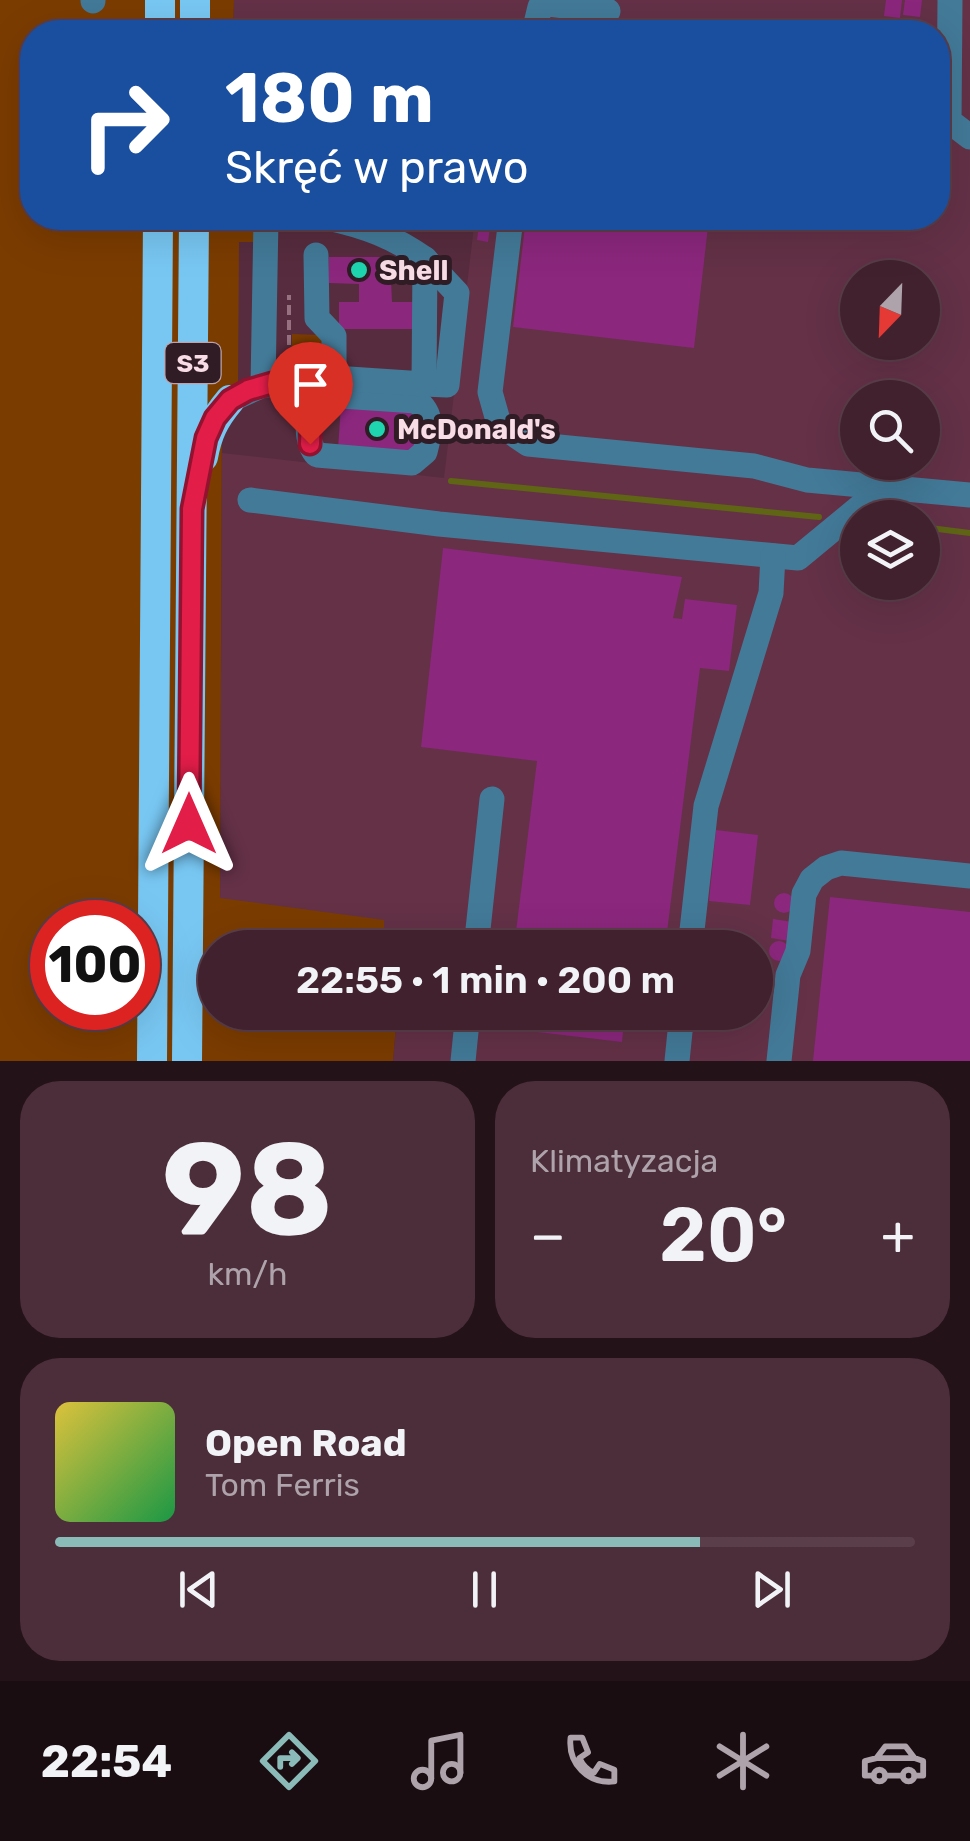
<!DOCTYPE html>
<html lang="pl">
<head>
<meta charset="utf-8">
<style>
	body { margin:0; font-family:Rubik,sans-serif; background:#4c2e3a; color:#f1f3f6; height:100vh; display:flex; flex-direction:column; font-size:38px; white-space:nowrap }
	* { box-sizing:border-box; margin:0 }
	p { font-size:32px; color:#aea3aa }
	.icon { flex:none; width:55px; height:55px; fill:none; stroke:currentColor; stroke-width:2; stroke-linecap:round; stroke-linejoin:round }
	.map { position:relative; height:1061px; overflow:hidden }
	.side { display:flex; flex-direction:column; gap:20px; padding:20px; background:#241219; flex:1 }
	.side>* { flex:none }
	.banner { position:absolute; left:20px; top:20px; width:930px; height:210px; border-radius:40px; box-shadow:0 10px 40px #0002,0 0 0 2px #5a3e4a; background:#1a4fa0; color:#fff; overflow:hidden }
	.needle { width:65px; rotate:203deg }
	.controls { position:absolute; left:840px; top:260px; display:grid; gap:20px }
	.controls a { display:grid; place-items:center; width:100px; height:100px; border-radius:50%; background:#41212e; box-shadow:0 10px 40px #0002,0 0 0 2px #5a3e4a; font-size:50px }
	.speed { position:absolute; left:30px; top:900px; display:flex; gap:20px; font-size:50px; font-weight:700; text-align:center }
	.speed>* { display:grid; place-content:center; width:130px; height:130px; border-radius:50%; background:#41212e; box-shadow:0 10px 40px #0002,0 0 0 2px #5a3e4a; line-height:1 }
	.speed .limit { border:15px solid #d22; background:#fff; color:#111 }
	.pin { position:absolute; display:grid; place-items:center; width:85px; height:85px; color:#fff; margin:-102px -42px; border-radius:50% 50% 50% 0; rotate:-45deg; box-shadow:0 0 10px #0007 }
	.pin .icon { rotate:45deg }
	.me { position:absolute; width:110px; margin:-55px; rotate:0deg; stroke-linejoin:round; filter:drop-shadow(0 0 8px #0008) }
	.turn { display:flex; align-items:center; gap:35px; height:210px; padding:0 40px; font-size:45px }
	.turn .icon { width:130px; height:130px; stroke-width:2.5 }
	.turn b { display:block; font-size:70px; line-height:85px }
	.big { font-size:75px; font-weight:600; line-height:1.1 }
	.side .widget { flex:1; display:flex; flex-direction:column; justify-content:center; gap:15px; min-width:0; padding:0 35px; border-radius:40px; background:#4c2e3a }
	.side .dial { align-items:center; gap:0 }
	.dial b { font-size:130px; line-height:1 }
	.song { display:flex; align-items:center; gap:30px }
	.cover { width:120px; height:120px; border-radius:15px; background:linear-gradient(135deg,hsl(50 70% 55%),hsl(140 70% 35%)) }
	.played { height:10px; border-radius:5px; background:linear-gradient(90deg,#8bbbb9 75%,#5a3e4a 75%) }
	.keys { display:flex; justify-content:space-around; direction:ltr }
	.heat { display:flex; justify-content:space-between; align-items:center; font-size:55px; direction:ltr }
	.side .tiles { flex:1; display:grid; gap:20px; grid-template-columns:1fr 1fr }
	.widget:last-child { grid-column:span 2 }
	.trip { position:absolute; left:198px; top:930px; width:575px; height:100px; border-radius:50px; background:#41212e; box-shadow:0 10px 40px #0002,0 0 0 2px #5a3e4a; font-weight:600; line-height:100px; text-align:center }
	.tabs { display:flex; height:160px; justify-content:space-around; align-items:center; background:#1a0d12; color:#aea3aa }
	.tabs .icon { width:70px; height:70px }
	.tabs .active { color:#8bbbb9 }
	.tabs b { font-size:45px; color:#f1f3f6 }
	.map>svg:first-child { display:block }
	.built { fill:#643147; fill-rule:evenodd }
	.green { fill:#7b3c00; fill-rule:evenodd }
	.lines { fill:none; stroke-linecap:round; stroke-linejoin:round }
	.stream { stroke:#5f6515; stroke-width:6 }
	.building { fill:#8b277d }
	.path { stroke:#967180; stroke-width:4; stroke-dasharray:10 5; stroke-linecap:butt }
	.minor { stroke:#437a98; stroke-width:25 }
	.highway { stroke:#78c7f3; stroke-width:30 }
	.route-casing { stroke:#92132f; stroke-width:25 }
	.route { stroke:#e11d48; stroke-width:18 }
	.poi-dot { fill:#1ed5b0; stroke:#301c24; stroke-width:4 }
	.labels { text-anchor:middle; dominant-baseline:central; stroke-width:10; stroke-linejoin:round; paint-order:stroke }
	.shield { fill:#301c24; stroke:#bca2ac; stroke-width:2.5 }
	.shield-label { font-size:25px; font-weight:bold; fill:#f8dce6 }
	.poi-label { font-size:28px; font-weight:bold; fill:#f8dce6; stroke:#301c24; text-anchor:start }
</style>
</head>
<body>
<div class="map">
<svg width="970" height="1061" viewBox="0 0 970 1061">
	<rect width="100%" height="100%" fill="#572c3e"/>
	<path class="built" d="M234,0h736v1061h-577l4,-48 358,-1v-64l-352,-1 1,-15 -21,-4 1,-7 -164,-22 2,-446 222,25 31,-260h463v-186h-705zM858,278h64v64h-64zM858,398h64v64h-64zM858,518h64v64h-64z"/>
	<g class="green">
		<path d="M0,0h234l-1,32h-201v186h224v24h-17l-1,140 -16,10 -2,506 164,22v8l20,4 -1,15 -188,1v64l182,1 -4,48h-393zM52,922h86v86h-86z"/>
		<path d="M292,334l28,1 5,5 1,20 -12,11 -23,3z"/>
	</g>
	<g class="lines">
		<g class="stream">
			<path d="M451,481l368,36"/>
			<path d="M922,527l48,6"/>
		</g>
	</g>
	<g class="building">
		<path d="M886,0h16l-2,18 -16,-2z"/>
		<path d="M905,0h17l-2,17 -17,-2z"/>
		<path d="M526,218h183l-15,130 -181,-21z"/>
		<path d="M479,225l11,2 -2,15 -11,-2z"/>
		<path d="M329,257h61l2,45h28v27h-81v-27h20v-18l-30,-1z"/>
		<path d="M341,405l76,5 -3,44 -76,-5z"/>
		<path d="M443,548l239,29 -9,41 9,1 3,-20 52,6 -8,66 -29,-3 -35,280h-151l23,-187 -116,-14z"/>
		<path d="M716,830l42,5 -8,70 -41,-4z"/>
		<circle cx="784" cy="903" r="10"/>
		<path d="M830,897l140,15v149h-157z"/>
		<path d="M773,919l20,3 -3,19 -19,-3z"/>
		<circle cx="779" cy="951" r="10"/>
		<path d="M506,1012h119l-3,30 -118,-14z"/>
	</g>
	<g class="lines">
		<path class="path" d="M289,360v-65"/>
		<g class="minor">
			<path d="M950,0l-1,121 21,16"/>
			<path d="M93,1v-1"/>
			<path d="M534,32l6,-25 8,-3 60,7"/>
			<path d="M511,218l-21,174 9,32 29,20 226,22 53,14 163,15"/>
			<path d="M316,255l1,63 17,18v42"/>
			<path d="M424,384l23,1 10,-92 -32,-34"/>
			<path d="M263,385l3,-167"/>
			<path d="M311,394l105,7c18,12 14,32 9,51l-13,11 -95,-8c-15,-15 -7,-52 -5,-72"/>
			<path d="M230,400l33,-15 49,-2 22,-5 90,6 1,-125c-31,-22 -60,-33 -97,-41"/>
			<path d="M250,500l189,24 359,34 86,-71"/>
			<path d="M476,948l16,-149"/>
			<path d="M690,948l16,-142 65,-213 2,-37"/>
			<path d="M463,1061l5,-49"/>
			<path d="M677,1061l5,-49"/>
			<path d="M779,1061l9,-86 10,-24 6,-57 8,-15 14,-11 15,-5 129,13"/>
		</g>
		<g class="highway">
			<path d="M160,32v-32"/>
			<path d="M195,32v-32"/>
			<path d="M203,457c4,-23 11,-38 27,-57"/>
			<path d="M152,1061l6,-843"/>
			<path d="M187,1061l7,-843"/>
		</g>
	</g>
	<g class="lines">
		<defs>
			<path id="route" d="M189,824l3,-315 14,-71 9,-20 15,-18 18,-10 24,-7h40l-2,61"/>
		</defs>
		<use href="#route" class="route-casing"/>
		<use href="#route" class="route"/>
	</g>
	<g class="poi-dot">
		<circle cx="359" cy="270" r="10"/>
		<circle cx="377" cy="429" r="10"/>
	</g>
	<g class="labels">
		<rect class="shield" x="165.5" y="343" width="55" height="40" rx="8"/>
		<g class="shield-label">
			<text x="193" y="363">S3</text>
		</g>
		<g class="poi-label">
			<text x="379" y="270">Shell</text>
			<text x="397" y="429">McDonald's</text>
		</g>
	</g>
</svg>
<div class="controls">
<a><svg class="needle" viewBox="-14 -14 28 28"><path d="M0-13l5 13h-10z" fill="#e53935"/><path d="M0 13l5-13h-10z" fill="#aea3aa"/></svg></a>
<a><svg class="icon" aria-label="search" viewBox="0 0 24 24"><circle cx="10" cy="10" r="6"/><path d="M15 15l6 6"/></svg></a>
<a><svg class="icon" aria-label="layers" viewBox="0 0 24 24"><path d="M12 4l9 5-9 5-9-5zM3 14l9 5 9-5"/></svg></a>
</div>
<div class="speed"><div class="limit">100</div></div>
<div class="pin" style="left:310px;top:444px;background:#d93025"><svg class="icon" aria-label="arrive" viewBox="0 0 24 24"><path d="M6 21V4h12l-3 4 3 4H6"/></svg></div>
<svg class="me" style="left:189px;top:824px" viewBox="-20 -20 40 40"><path d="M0-17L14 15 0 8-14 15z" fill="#e11d48" stroke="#fff" stroke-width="4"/></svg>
<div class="trip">22:55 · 1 min · 200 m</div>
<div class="banner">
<div class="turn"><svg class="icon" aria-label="right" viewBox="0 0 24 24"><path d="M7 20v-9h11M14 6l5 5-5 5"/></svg><div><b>180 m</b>Skręć w prawo</div></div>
</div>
</div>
<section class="side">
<div class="tiles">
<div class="widget dial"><b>98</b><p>km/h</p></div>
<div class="widget"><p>Klimatyzacja</p>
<div class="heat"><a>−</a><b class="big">20°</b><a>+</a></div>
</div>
<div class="widget">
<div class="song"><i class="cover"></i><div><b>Open Road</b><p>Tom Ferris</p></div></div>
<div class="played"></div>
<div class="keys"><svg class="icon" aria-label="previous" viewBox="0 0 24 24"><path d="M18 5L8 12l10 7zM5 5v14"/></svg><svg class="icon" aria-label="pause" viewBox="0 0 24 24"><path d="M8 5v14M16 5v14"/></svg><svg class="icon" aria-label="next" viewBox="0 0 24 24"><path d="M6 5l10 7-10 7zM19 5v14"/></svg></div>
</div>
</div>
</section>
<nav class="tabs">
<b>22:54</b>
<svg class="icon active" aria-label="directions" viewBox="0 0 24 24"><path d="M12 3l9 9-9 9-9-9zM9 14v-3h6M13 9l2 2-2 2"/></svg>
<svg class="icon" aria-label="music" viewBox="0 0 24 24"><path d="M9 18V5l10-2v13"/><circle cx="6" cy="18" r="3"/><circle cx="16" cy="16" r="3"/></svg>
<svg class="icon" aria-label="phone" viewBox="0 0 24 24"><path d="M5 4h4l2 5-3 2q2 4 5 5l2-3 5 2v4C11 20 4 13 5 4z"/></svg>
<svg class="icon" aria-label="climate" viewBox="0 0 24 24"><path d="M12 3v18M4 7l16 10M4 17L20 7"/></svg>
<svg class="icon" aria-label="car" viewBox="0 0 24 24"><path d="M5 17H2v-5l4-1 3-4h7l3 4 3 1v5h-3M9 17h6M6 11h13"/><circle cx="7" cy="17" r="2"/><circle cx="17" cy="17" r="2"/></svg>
</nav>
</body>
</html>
